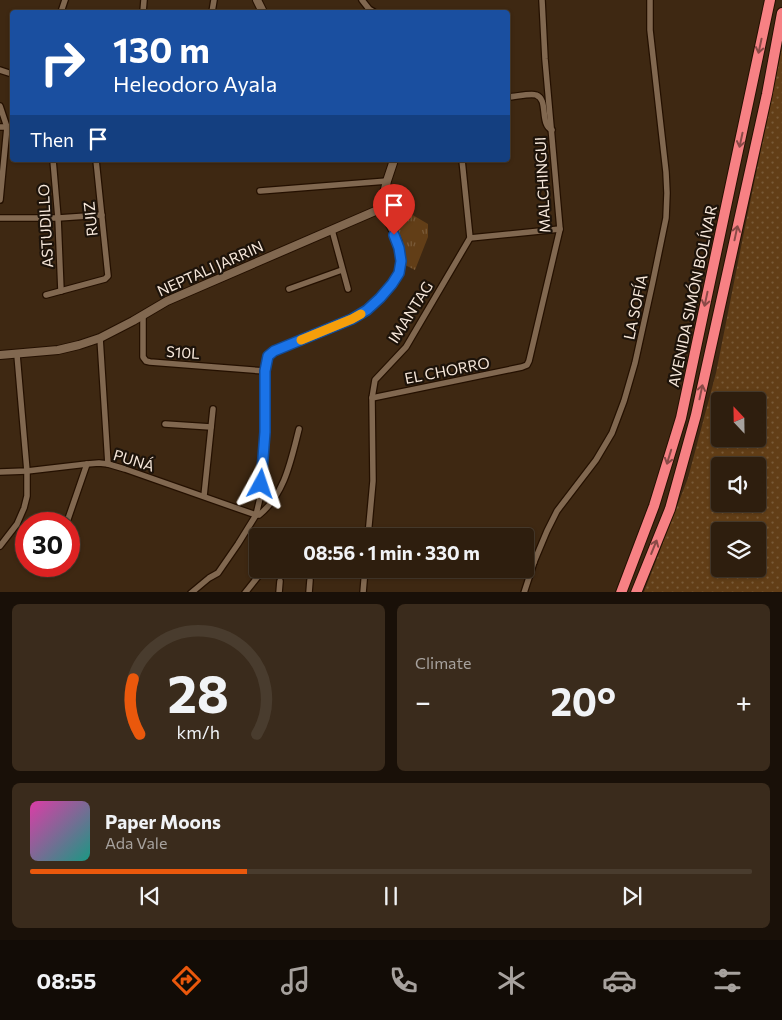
<!DOCTYPE html>
<html lang="en">
<head>
<meta charset="utf-8">
<style>
	body { margin:0; font-family:Commissioner,sans-serif; background:#3a2b1c; color:#f1f3f6; height:100vh; display:flex; flex-direction:column; font-size:19px; white-space:nowrap }
	* { box-sizing:border-box; margin:0 }
	p { font-size:16px; color:#a7a29e }
	.icon { flex:none; width:28px; height:28px; fill:none; stroke:currentColor; stroke-width:2; stroke-linecap:round; stroke-linejoin:round }
	.map { position:relative; height:592px; overflow:hidden }
	.side { display:flex; flex-direction:column; gap:12px; padding:12px; background:#191008; flex:1 }
	.side>* { flex:none }
	.guide { position:absolute; left:10px; top:10px; width:500px; height:152px; border-radius:5px; box-shadow:0 1px 4px #0004,0 0 0 1px #493c2e; background:#1a4fa0; color:#fff; overflow:hidden }
	.needle { width:32px; rotate:338deg }
	.fabs { position:absolute; left:711px; top:392px; display:grid; gap:10px }
	.fabs a { display:grid; place-items:center; width:55px; height:55px; border-radius:5px; background:#2e1e0e; box-shadow:0 1px 4px #0004,0 0 0 1px #493c2e; font-size:25px }
	.speed { position:absolute; left:15px; top:512px; display:flex; gap:10px; font-size:25px; font-weight:700; text-align:center }
	.speed>* { display:grid; place-content:center; width:65px; height:65px; border-radius:50%; background:#2e1e0e; box-shadow:0 1px 4px #0004,0 0 0 1px #493c2e; line-height:1 }
	.speed .limit { border:8px solid #d22; background:#fff; color:#111 }
	.pin { position:absolute; display:grid; place-items:center; width:42px; height:42px; color:#fff; margin:-51px -21px; border-radius:50% 50% 50% 0; rotate:-45deg; box-shadow:0 0 5px #0007 }
	.pin .icon { rotate:45deg }
	.me { position:absolute; width:55px; margin:-28px; rotate:5deg; stroke-linejoin:round; filter:drop-shadow(0 0 4px #0008) }
	.turn { display:flex; align-items:center; gap:18px; height:105px; padding:0 20px; font-size:22px }
	.turn .icon { width:65px; height:65px; stroke-width:2.5 }
	.turn b { display:block; font-size:35px; line-height:42px }
	.then { display:flex; align-items:center; height:48px; padding:0 20px; background:#0003; gap:10px; font-size:19px }
	.big { font-size:38px; font-weight:700; line-height:1.1 }
	.side .widget { flex:1; display:flex; flex-direction:column; justify-content:center; gap:8px; min-width:0; padding:0 18px; border-radius:8px; background:#3a2b1c }
	.side .dial { align-items:center; gap:0 }
	.dial svg { height:130px; overflow:visible; fill:none; stroke:#493c2e; stroke-width:7; stroke-linecap:round; text-anchor:middle }
	.dial text { fill:#f1f3f6; stroke:none }
	.song { display:flex; align-items:center; gap:15px }
	.cover { width:60px; height:60px; border-radius:8px; background:linear-gradient(135deg,hsl(320 70% 55%),hsl(170 70% 35%)) }
	.played { height:5px; border-radius:2px; background:linear-gradient(90deg,#ea580c 30%,#493c2e 30%) }
	.keys { display:flex; justify-content:space-around; direction:ltr }
	.heat { display:flex; justify-content:space-between; align-items:center; font-size:28px; direction:ltr }
	.side .tiles { flex:1; display:grid; gap:12px; grid-template-columns:1fr 1fr }
	.widget:last-child { grid-column:span 2 }
	.trip { position:absolute; left:249px; top:528px; width:285px; height:50px; border-radius:5px; background:#2e1e0e; box-shadow:0 1px 4px #0004,0 0 0 1px #493c2e; font-weight:700; line-height:50px; text-align:center }
	.tabs { display:flex; height:80px; justify-content:space-around; align-items:center; background:#120c06; color:#a7a29e }
	.tabs .icon { width:35px; height:35px }
	.tabs .active { color:#ea580c }
	.tabs b { font-size:22px; color:#f1f3f6 }
	.map>svg:first-child { display:block }
	.grass { fill:url(#grass-dots); fill-rule:evenodd }
	.park { fill:url(#park-tufts) }
	.lines { fill:none; stroke-linecap:round; stroke-linejoin:round }
	.street-casing { stroke:#241000; stroke-width:8 }
	.secondary-casing { stroke:#241000; stroke-width:10 }
	.highway-casing { stroke:#241000; stroke-width:12 }
	.street { stroke:#816850; stroke-width:5.5 }
	.secondary { stroke:#816850; stroke-width:8 }
	.highway { stroke:#f78184; stroke-width:10 }
	.oneway { stroke:#8a4a47 }
	.route-casing { stroke:#114b97; stroke-width:12 }
	.route { stroke:#1a73e8; stroke-width:9 }
	.slow { stroke:#f59e0b; stroke-width:9 }
	.labels { text-anchor:middle; dominant-baseline:central; stroke-width:4.5; stroke-linejoin:round; paint-order:stroke }
	.street-label { font-size:15px; fill:#f7e8db; stroke:#1d130a }
</style>
</head>
<body>
<div class="map">
<svg width="782" height="593" viewBox="0 0 782 593">
	<defs>
		<pattern id="grass-dots" width="8" height="8" patternUnits="userSpaceOnUse" patternTransform="scale(1.25)"><rect width="8" height="8" fill="#623e17"/><path d="M2 2h.1M6 6h.1" fill="none" stroke="#795a38" stroke-width="1.8" stroke-linecap="round"/></pattern>
		<pattern id="park-tufts" width="24" height="20" patternUnits="userSpaceOnUse" patternTransform="scale(1.25)"><rect width="24" height="20" fill="#623e17"/><path d="M3 7l-1-3M5 7V3M7 7l1-3M15 17l-1-3M17 17v-4M19 17l1-3" fill="none" stroke="#795a38"/></pattern>
	</defs>
	<rect width="100%" height="100%" fill="#3e2812"/>
	<path class="grass" d="M782,47v545h-138l44,-114 28,-105 27,-136zM720,401h38v38h-38zM720,466h38v38h-38zM720,531h38v38h-38z"/>
	<path class="park" d="M389,203l17,8 22,13v13l-13,33 -12,-6v-23l-17,-36z"/>
	<g class="lines">
		<defs>
			<g id="street">
				<path d="M362,0l7,9 5,3"/>
				<path d="M61,12l4,-12"/>
				<path d="M143,12l1,-12"/>
				<path d="M212,12l2,-12"/>
				<path d="M0,70l12,4"/>
				<path d="M508,97c7,0 22,-4 28,-2 13,4 3,29 16,35"/>
				<path d="M0,106l7,21 -7,73"/>
				<path d="M0,127h12"/>
				<path d="M53,160l5,58 3,73"/>
				<path d="M260,191l127,-10"/>
				<path d="M0,218h58l44,-3"/>
				<path d="M332,230l16,59"/>
				<path d="M470,238l90,-9"/>
				<path d="M289,289l53,-19"/>
				<path d="M46,295l59,-16 3,-3 -12,-116"/>
				<path d="M143,315v42l3,4 4,1 115,9"/>
				<path d="M100,338l8,126"/>
				<path d="M372,398l150,-31 5,-2 2,-4 31,-132 -15,-170 -3,-59"/>
				<path d="M165,424l46,3"/>
				<path d="M0,472l27,-1 60,-7 12,-1 9,1 17,5 131,46h3c26,-21 32,-55 40,-86"/>
				<path d="M204,496l9,-87"/>
				<path d="M68,519l19,-55"/>
				<path d="M368,536l5,-55 -1,-83 3,-18 31,-33 64,-109 -8,-78"/>
				<path d="M0,546l17,-22 7,-16 3,-12v-25l-10,-116"/>
				<path d="M525,563l9,-1"/>
				<path d="M191,593l18,-15 9,-5 20,-29 18,-29 4,-17 4,-44 1,-35v-48l3,-15 7,-5c17,-7 35,-15 53,-22 8,-3 17,-6 25,-10 19,-10 46,-34 48,-57 1,-16 -13,-39 -21,-53"/>
				<path d="M245,593l15,-19 7,-5"/>
				<path d="M279,593l1,-12"/>
				<path d="M309,593l1,-13"/>
				<path d="M363,593l2,-24"/>
				<path d="M524,593l10,-31 13,-31 10,-20 39,-51 16,-27 12,-32 11,-38 18,-82 13,-63 1,-25 -1,-21 -16,-142v-30"/>
			</g>
			<g id="secondary">
				<path d="M257,0l6,12"/>
				<path d="M0,355l58,-5 21,-5 21,-7 33,-17 34,-20 213,-92 7,-28 7,-21"/>
			</g>
			<g id="highway">
				<path d="M621,593l33,-87 27,-88 89,-418"/>
				<path d="M636,593l34,-84 26,-94 71,-321 15,-81"/>
			</g>
		</defs>
		<use href="#street" class="street-casing"/>
		<use href="#secondary" class="secondary-casing"/>
		<use href="#highway" class="highway-casing"/>
		<use href="#street" class="street"/>
		<use href="#secondary" class="secondary"/>
		<use href="#highway" class="highway"/>
	</g>
	<defs><path id="oneway-shaft" d="M-6 0H5M1.5-3L5.5 0L1.5 3" fill="none" stroke-width="1.6" stroke-linecap="round" stroke-linejoin="round" transform="scale(1.25)"/></defs>
	<g class="oneway">
		<use href="#oneway-shaft" transform="translate(760 46) rotate(102)"/>
		<use href="#oneway-shaft" transform="translate(741 140) rotate(102)"/>
		<use href="#oneway-shaft" transform="translate(736 233) rotate(-78)"/>
		<use href="#oneway-shaft" transform="translate(706 299) rotate(102)"/>
		<use href="#oneway-shaft" transform="translate(701 392) rotate(-78)"/>
		<use href="#oneway-shaft" transform="translate(669 457) rotate(107)"/>
		<use href="#oneway-shaft" transform="translate(654 547) rotate(-68)"/>
	</g>
	<g class="lines">
		<defs>
			<path id="route" d="M261,484l4,-52v-61l3,-15 6,-5 78,-32 15,-9 13,-12 12,-14 7,-11 2,-12 -2,-13 -5,-13"/>
		</defs>
		<use href="#route" class="route-casing"/>
		<use href="#route" class="route"/>
		<path class="slow" d="M301,340l51,-21 9,-5"/>
	</g>
	<g class="labels">
		<g class="street-label">
			<text transform="translate(542 185) rotate(-93)">MALCHINGUI</text>
			<text transform="translate(90 219) rotate(-96)">RUIZ</text>
			<text transform="translate(45 226) rotate(-93)">ASTUDILLO</text>
			<text transform="translate(210 268) rotate(-24)">NEPTALI JARRIN</text>
			<text transform="translate(692 296) rotate(-78)">AVENIDA SIMÓN BOLÍVAR</text>
			<text transform="translate(635 307) rotate(-78)">LA SOFÍA</text>
			<text transform="translate(410 312) rotate(-58)">IMANTAG</text>
			<text transform="translate(183 352) rotate(4)">S10L</text>
			<text transform="translate(447 370) rotate(-11)">EL CHORRO</text>
			<text transform="translate(134 460) rotate(17)">PUNÁ</text>
		</g>
	</g>
</svg>
<div class="fabs">
<a><svg class="needle" viewBox="-14 -14 28 28"><path d="M0-13l5 13h-10z" fill="#e53935"/><path d="M0 13l5-13h-10z" fill="#a7a29e"/></svg></a>
<a><svg class="icon" aria-label="sound" viewBox="0 0 24 24"><path d="M4 9h4l5-4v14l-5-4H4zM17 9q2 3 0 6"/></svg></a>
<a><svg class="icon" aria-label="layers" viewBox="0 0 24 24"><path d="M12 4l9 5-9 5-9-5zM3 14l9 5 9-5"/></svg></a>
</div>
<div class="speed"><div class="limit">30</div></div>
<div class="pin" style="left:394px;top:235px;background:#d93025"><svg class="icon" aria-label="arrive" viewBox="0 0 24 24"><path d="M6 21V4h12l-3 4 3 4H6"/></svg></div>
<svg class="me" style="left:261px;top:484px" viewBox="-20 -20 40 40"><path d="M0-17L14 15 0 8-14 15z" fill="#1a73e8" stroke="#fff" stroke-width="4"/></svg>
<div class="trip">08:56 · 1 min · 330 m</div>
<div class="guide">
<div class="turn"><svg class="icon" aria-label="right" viewBox="0 0 24 24"><path d="M7 20v-9h11M14 6l5 5-5 5"/></svg><div><b>130 m</b>Heleodoro Ayala</div></div>
<div class="then">Then<svg class="icon" aria-label="arrive" viewBox="0 0 24 24"><path d="M6 21V4h12l-3 4 3 4H6"/></svg></div>
</div>
</div>
<section class="side">
<div class="tiles">
<div class="widget dial"><svg viewBox="0 0 100 80">
<path d="M14 69A42 42 0 1 1 86 69"/>
<path d="M14 69A42 42 0 0 1 10 35" stroke="#ea580c"/>
<text x="50" y="56" font-size="32" font-weight="700">28</text>
<text x="50" y="72" font-size="11">km/h</text>
</svg></div>
<div class="widget"><p>Climate</p>
<div class="heat"><a>−</a><b class="big">20°</b><a>+</a></div>
</div>
<div class="widget">
<div class="song"><i class="cover"></i><div><b>Paper Moons</b><p>Ada Vale</p></div></div>
<div class="played"></div>
<div class="keys"><svg class="icon" aria-label="previous" viewBox="0 0 24 24"><path d="M18 5L8 12l10 7zM5 5v14"/></svg><svg class="icon" aria-label="pause" viewBox="0 0 24 24"><path d="M8 5v14M16 5v14"/></svg><svg class="icon" aria-label="next" viewBox="0 0 24 24"><path d="M6 5l10 7-10 7zM19 5v14"/></svg></div>
</div>
</div>
</section>
<nav class="tabs">
<b>08:55</b>
<svg class="icon active" aria-label="directions" viewBox="0 0 24 24"><path d="M12 3l9 9-9 9-9-9zM9 14v-3h6M13 9l2 2-2 2"/></svg>
<svg class="icon" aria-label="music" viewBox="0 0 24 24"><path d="M9 18V5l10-2v13"/><circle cx="6" cy="18" r="3"/><circle cx="16" cy="16" r="3"/></svg>
<svg class="icon" aria-label="phone" viewBox="0 0 24 24"><path d="M5 4h4l2 5-3 2q2 4 5 5l2-3 5 2v4C11 20 4 13 5 4z"/></svg>
<svg class="icon" aria-label="climate" viewBox="0 0 24 24"><path d="M12 3v18M4 7l16 10M4 17L20 7"/></svg>
<svg class="icon" aria-label="car" viewBox="0 0 24 24"><path d="M5 17H2v-5l4-1 3-4h7l3 4 3 1v5h-3M9 17h6M6 11h13"/><circle cx="7" cy="17" r="2"/><circle cx="17" cy="17" r="2"/></svg>
<svg class="icon" aria-label="filters" viewBox="0 0 24 24"><path d="M4 7h16M4 17h16"/><circle cx="9" cy="7" r="2"/><circle cx="15" cy="17" r="2"/></svg>
</nav>
</body>
</html>
